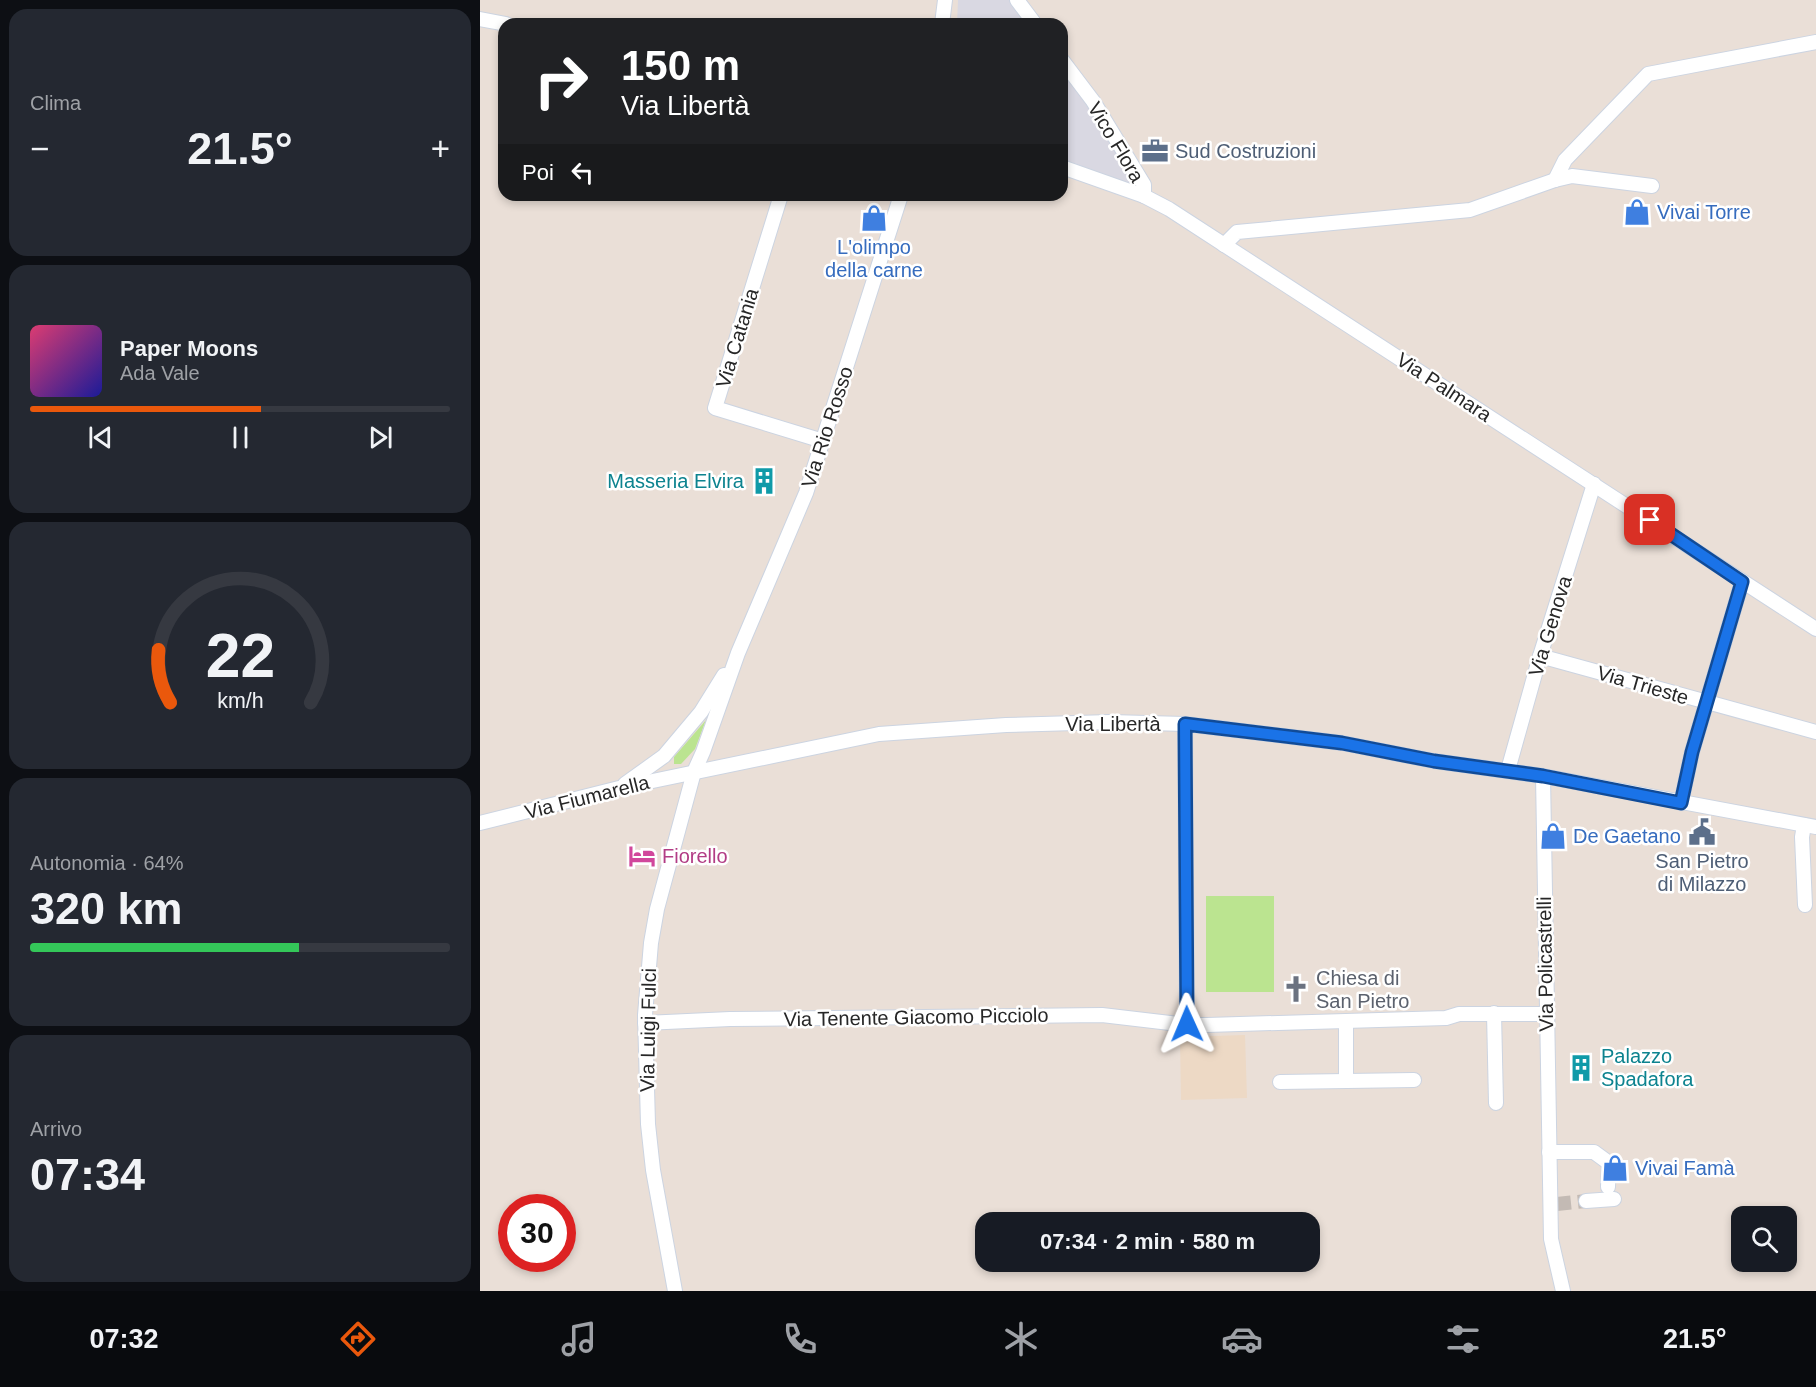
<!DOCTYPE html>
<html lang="it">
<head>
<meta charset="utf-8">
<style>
	body { margin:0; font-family:Arial,sans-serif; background:#242831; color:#f1f3f6; height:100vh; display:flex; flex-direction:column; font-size:22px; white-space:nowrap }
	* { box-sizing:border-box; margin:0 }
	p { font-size:20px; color:#9ea1a6 }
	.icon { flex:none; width:33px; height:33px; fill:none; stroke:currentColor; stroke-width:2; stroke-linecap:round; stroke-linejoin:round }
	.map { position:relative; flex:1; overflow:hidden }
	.sheet { display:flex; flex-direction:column; gap:9px; padding:9px; background:#0d0f14; width:480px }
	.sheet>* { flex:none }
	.banner { position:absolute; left:18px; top:18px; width:570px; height:183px; border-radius:18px; box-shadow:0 3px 9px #0003; background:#202124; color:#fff; overflow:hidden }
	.controls { position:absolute; left:1251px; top:1206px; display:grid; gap:12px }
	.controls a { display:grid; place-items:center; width:66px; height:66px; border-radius:12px; background:#171b24; box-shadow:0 3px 9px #0003; font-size:30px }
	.speed { position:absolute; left:18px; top:1194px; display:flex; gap:12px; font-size:30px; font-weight:700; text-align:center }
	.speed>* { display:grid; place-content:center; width:78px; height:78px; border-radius:50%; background:#171b24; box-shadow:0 3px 9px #0003; line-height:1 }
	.speed .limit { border:9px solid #d22; background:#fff; color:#111 }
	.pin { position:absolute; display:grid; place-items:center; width:51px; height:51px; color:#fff; margin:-26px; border-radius:12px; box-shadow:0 3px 9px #0006 }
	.me { position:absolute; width:66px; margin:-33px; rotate:359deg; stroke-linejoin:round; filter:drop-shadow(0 0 4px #0008) }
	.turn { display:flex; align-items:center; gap:21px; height:126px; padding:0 24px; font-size:27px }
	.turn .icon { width:78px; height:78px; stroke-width:2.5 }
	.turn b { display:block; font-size:42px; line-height:51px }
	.then { display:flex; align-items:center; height:57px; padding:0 24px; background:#0003; gap:12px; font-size:22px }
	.big { font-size:45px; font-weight:700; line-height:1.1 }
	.sheet .card { flex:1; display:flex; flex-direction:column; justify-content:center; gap:9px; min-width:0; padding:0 21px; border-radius:18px; background:#242831 }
	.sheet .dial { align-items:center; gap:0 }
	.dial svg { height:156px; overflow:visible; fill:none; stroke:#363941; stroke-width:7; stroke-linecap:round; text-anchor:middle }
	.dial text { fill:#f1f3f6; stroke:none }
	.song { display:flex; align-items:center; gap:18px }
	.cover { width:72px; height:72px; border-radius:9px; background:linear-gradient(135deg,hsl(340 70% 55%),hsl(240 70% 35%)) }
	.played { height:6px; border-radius:3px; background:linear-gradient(90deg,#ea580c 55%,#363941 55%) }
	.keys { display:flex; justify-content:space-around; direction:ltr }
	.heat { display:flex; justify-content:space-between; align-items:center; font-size:33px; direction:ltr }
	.charge { height:9px; border-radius:4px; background:linear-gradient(90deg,#34c759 64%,#363941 0) }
	.trip { position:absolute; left:495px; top:1212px; width:345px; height:60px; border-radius:18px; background:#171b24; box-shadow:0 3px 9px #0003; font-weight:700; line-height:60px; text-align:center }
	.dock { display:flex; height:96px; justify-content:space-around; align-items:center; background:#090b0e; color:#9ea1a6 }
	.dock .icon { width:42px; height:42px }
	.dock .active { color:#ea580c }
	.dock b { font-size:27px; color:#f1f3f6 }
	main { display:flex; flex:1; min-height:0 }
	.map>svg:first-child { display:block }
	.industrial { fill:#d9d8e2 }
	.education { fill:#edd9c5 }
	.green { fill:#bbe490 }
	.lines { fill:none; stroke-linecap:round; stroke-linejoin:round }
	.minor-tunnel { stroke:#c3bab4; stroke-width:14; stroke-dasharray:14 7; stroke-linecap:butt }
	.minor-casing { stroke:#ccd4e1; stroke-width:16 }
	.minor { stroke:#fff; stroke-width:14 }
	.route-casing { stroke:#114b97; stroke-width:15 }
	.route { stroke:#1a73e8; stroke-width:10 }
	.labels { text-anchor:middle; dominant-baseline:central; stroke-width:5; stroke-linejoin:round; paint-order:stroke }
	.street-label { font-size:20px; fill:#272727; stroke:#fff }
	.service-label { font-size:20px; fill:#4e5e75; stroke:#fff; text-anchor:start }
	.shop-label { font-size:20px; fill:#366cbe; stroke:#fff; text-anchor:start }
	.culture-label { font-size:20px; fill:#0d838f; stroke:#fff; text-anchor:end }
	.hotel-label { font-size:20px; fill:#b23c85; stroke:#fff; text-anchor:start }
	.worship-label { font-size:20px; fill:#5b616d; stroke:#fff; text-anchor:start }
</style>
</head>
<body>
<main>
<section class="sheet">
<div class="card"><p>Clima</p>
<div class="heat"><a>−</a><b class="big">21.5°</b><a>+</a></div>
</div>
<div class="card">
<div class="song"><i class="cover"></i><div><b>Paper Moons</b><p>Ada Vale</p></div></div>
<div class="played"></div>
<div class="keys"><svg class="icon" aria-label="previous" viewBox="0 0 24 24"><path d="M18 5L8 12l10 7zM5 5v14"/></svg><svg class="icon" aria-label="pause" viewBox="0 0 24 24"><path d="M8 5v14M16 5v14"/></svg><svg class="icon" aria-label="next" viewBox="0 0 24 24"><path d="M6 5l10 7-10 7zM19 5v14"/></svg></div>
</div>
<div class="card dial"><svg viewBox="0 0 100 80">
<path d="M14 69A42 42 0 1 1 86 69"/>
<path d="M14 69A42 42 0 0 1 8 42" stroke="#ea580c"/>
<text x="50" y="56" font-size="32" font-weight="700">22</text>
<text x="50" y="72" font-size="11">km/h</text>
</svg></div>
<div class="card"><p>Autonomia · 64%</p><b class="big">320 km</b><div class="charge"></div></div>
<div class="card"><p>Arrivo</p><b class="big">07:34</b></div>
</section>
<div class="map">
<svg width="1336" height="1291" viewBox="0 0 1336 1291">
	<rect width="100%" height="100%" fill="#eadfd7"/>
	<g class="industrial">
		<path d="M478,0h53l18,24h-72z"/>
		<path d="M582,68l27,37 47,77 -2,4 -72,-27z"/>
	</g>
	<path class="education" d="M765,1035l2,63 -66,2 -1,-63z"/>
	<g class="green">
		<path d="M226,720l-11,29 -14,15h-7v-7z"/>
		<rect x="726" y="896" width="68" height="96"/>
	</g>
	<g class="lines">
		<path class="minor-tunnel" d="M1077,1204l29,-3"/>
		<defs>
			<g id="minor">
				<path d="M537,0l18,24"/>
				<path d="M0,19l26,5"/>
				<path d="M462,24l3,-24"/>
				<path d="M582,60l31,41 51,84v11"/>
				<path d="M582,167l82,29 25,13 647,420"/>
				<path d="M1075,180l10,-20 83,-86 168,-32"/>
				<path d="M301,195l-66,213 108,33"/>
				<path d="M744,245l13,-13 233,-22 85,-30 17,-4 80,10"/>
				<path d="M1060,656l276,76"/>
				<path d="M705,724l2,301"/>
				<path d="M1028,770l32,-114 54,-172"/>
				<path d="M1063,776l8,463 12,52"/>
				<path d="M145,784l39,-28 37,-44 23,-37"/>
				<path d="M1201,803l11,-51 50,-170"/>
				<path d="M0,823l139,-35 260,-54 127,-9 104,-3 75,2 157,19 92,18 109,15 273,51"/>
				<path d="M1324,825l-2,12 3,68"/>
				<path d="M1014,1013l2,90"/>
				<path d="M866,1022v59"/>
				<path d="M165,1023l85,-4 372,-4 85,10h20l239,-7 13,-4h87"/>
				<path d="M800,1082l134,-2"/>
				<path d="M1069,1152h45l15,11 -1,24"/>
				<path d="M1106,1201l28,-2"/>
				<path d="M195,1291l-22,-121 -5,-46 -3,-109 6,-72 6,-34 37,-137 9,-20 35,-99 68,-160 95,-298"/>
			</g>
		</defs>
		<use href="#minor" class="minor-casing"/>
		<use href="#minor" class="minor"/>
	</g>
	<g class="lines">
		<defs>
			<path id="route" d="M707,1024l-2,-300 157,19 92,18 109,15 138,27 11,-51 50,-170 -92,-62"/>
		</defs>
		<use href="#route" class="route-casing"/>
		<use href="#route" class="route"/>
	</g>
	<defs>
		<symbol id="office-bare" viewBox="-9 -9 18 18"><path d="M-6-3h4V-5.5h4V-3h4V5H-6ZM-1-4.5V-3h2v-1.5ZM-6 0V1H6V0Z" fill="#5c6f8a" stroke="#fff" stroke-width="2.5" paint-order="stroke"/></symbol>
		<symbol id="shop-bare" viewBox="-9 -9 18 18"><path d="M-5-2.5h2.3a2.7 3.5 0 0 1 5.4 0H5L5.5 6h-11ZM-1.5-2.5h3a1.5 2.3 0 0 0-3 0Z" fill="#3f7fe0" stroke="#fff" stroke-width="2.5" paint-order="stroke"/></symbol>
		<symbol id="building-bare" viewBox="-9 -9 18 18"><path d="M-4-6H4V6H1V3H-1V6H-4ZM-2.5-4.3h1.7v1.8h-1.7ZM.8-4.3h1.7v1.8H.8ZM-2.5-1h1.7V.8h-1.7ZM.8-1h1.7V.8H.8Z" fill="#0f9aa8" stroke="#fff" stroke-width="2.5" paint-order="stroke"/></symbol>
		<symbol id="civic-bare" viewBox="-9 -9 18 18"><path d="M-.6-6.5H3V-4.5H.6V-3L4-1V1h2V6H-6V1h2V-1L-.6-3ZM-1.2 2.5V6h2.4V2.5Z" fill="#5c6f8a" stroke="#fff" stroke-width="2.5" paint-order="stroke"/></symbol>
		<symbol id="hotel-bare" viewBox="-9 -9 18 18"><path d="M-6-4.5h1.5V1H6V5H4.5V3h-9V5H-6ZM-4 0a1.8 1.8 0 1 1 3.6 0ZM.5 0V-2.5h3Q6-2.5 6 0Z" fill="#d1479c" stroke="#fff" stroke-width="2.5" paint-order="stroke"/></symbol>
		<symbol id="church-bare" viewBox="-9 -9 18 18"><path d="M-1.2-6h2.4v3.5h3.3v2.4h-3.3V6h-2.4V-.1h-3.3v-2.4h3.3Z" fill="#6b7280" stroke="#fff" stroke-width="2.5" paint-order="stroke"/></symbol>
	</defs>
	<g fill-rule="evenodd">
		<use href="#office-bare" x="656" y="132" width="38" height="38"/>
		<use href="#shop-bare" x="1138" y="193" width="38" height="38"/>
		<use href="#shop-bare" x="375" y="199" width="38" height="38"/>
		<use href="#building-bare" x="265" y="462" width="38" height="38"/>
		<use href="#civic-bare" x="1203" y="813" width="38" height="38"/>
		<use href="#shop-bare" x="1054" y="817" width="38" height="38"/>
		<use href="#hotel-bare" x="143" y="837" width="38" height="38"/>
		<use href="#church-bare" x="797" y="970" width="38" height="38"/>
		<use href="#building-bare" x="1082" y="1049" width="38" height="38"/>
		<use href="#shop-bare" x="1116" y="1149" width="38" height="38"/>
	</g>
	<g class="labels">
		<g class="street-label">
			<text transform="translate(636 142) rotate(59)">Vico Flora</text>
			<text transform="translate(257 338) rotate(-73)">Via Catania</text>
			<text transform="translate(964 387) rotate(33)">Via Palmara</text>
			<text transform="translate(347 427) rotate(-72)">Via Rio Rosso</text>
			<text transform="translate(1070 626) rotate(-73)">Via Genova</text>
			<text transform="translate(1163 685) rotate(16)">Via Trieste</text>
			<text x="633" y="724">Via Libertà</text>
			<text transform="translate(107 797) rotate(-14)">Via Fiumarella</text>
			<text transform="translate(1065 964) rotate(-91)">Via Policastrelli</text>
			<text transform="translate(436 1017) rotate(-1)">Via Tenente Giacomo Picciolo</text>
			<text transform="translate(168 1030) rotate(-89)">Via Luigi Fulci</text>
		</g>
		<g class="service-label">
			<text x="695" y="151">Sud Costruzioni</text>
			<text x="1222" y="861" text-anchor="middle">San Pietro<tspan x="1222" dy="23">di Milazzo</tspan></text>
		</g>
		<g class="shop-label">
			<text x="1177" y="212">Vivai Torre</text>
			<text x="394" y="247" text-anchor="middle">L'olimpo<tspan x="394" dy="23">della carne</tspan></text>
			<text x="1093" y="836">De Gaetano</text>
			<text x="1155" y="1168">Vivai Famà</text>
		</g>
		<g class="culture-label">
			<text x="264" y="481">Masseria Elvira</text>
			<text x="1121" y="1056" text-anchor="start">Palazzo<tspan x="1121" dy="23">Spadafora</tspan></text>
		</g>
		<g class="hotel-label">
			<text x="182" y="856">Fiorello</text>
		</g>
		<g class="worship-label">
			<text x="836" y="978">Chiesa di<tspan x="836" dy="23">San Pietro</tspan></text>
		</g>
	</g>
</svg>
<div class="controls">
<a><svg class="icon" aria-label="search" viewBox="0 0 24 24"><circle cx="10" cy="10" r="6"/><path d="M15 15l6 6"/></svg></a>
</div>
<div class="speed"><div class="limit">30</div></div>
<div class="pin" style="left:1170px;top:520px;background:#d93025"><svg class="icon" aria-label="arrive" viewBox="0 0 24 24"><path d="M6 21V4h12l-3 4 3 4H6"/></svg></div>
<svg class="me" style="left:707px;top:1024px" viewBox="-20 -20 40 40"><path d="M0-17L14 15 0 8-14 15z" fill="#1a73e8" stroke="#fff" stroke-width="4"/></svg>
<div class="trip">07:34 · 2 min · 580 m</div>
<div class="banner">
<div class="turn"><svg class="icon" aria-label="right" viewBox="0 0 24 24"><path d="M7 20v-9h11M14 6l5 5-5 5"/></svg><div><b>150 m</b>Via Libertà</div></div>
<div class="then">Poi<svg class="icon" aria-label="left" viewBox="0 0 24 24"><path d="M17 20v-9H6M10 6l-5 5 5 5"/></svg></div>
</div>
</div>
</main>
<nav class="dock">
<b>07:32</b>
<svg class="icon active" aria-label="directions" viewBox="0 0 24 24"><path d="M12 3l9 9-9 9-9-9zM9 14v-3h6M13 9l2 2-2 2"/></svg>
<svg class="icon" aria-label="music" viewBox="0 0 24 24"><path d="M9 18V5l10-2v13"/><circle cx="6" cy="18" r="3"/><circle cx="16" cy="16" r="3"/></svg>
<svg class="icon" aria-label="phone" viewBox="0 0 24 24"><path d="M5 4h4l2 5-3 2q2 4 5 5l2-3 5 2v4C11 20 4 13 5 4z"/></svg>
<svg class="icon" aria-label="climate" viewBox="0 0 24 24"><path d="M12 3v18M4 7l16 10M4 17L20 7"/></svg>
<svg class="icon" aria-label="car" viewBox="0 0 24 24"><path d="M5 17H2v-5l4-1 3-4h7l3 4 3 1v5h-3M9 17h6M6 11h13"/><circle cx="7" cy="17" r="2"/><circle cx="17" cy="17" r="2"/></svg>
<svg class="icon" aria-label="filters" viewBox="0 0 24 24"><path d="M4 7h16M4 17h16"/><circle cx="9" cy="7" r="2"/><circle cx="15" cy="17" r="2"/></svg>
<b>21.5°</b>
</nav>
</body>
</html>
